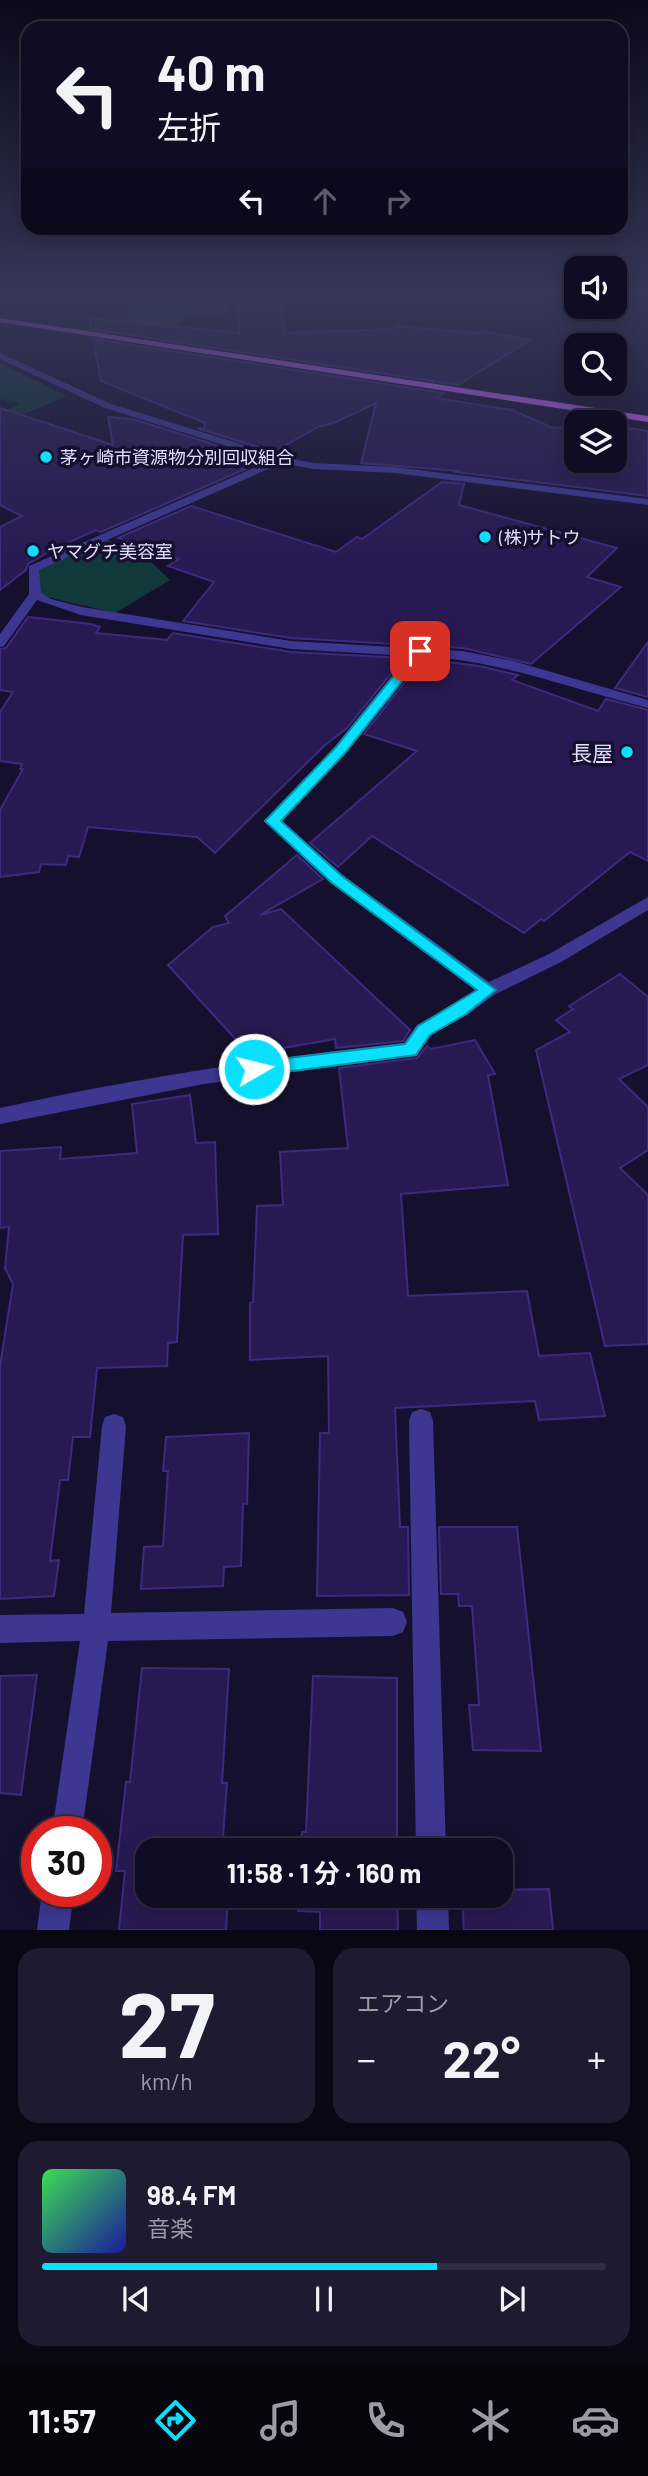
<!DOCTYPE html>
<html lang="ja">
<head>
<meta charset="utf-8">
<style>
	body { margin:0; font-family:Barlow,"Noto Sans JP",sans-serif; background:#1e1a30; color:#f1f3f6; height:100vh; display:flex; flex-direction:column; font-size:26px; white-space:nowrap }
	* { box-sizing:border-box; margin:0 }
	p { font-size:23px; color:#9c9ba6 }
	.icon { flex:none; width:38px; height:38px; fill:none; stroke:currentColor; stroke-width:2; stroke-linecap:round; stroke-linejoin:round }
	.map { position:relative; height:1930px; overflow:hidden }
	.sheet { display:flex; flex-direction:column; gap:18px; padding:18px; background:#090713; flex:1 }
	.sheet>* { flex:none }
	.hud { position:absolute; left:21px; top:21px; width:607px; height:214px; border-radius:21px; box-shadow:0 4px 18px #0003,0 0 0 2px #302c41; background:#100c23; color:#f1f3f6; overflow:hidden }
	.buttons { position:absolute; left:564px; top:256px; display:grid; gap:14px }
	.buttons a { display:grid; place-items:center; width:63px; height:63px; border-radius:14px; background:#100c23; box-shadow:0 4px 18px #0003,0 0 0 2px #302c41; font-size:35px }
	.speed { position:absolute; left:21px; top:1816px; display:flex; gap:14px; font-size:35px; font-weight:700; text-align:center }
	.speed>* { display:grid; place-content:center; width:91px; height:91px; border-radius:50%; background:#100c23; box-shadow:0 4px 18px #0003,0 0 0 2px #302c41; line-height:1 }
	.speed .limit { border:10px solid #d22; background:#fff; color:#111 }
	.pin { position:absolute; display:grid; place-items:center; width:60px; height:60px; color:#fff; margin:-30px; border-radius:14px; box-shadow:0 4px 10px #0006 }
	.me { position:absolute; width:77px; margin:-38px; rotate:82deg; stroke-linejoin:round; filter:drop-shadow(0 0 5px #0008) }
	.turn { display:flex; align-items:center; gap:24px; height:147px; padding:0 21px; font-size:32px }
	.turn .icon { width:91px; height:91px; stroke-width:2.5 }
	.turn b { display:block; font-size:49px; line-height:60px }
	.lanes { display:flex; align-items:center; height:66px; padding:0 21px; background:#0003; justify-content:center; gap:35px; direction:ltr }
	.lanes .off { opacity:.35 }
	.big { font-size:52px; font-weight:700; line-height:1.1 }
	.sheet .widget { flex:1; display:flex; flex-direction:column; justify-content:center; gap:10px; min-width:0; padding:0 24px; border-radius:21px; background:#1e1a30 }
	.sheet .dial { align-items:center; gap:0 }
	.dial b { font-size:91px; line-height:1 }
	.song { display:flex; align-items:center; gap:21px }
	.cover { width:84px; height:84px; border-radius:10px; background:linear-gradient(135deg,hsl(130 70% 55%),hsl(240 70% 35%)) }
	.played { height:7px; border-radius:4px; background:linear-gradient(90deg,#09dfff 70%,#302c41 70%) }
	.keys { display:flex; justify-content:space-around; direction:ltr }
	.heat { display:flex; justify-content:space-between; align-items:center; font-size:38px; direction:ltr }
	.sheet .tiles { flex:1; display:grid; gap:18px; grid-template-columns:1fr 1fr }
	.widget:last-child { grid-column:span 2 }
	.trip { position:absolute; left:135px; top:1838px; width:378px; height:70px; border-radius:21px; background:#100c23; box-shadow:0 4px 18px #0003,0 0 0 2px #302c41; font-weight:700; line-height:70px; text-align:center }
	.tab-bar { display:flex; height:112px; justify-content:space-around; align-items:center; background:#06050e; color:#9c9ba6 }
	.tab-bar .icon { width:49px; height:49px }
	.tab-bar .on { color:#09dfff }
	.tab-bar b { font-size:32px; color:#f1f3f6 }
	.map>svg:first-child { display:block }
	.green { fill:#123939 }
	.building { fill:#271a52; stroke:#3d2a7f; stroke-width:2 }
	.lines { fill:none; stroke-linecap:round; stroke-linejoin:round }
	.minor { fill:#3d3792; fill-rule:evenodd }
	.primary { fill:#ca64ff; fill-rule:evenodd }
	.route { fill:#09dfff; stroke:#0691a6; stroke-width:2 }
	.poi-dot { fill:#09dfff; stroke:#16102f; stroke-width:2.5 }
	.labels { text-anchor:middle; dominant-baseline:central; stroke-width:7; stroke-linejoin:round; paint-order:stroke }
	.far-poi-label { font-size:18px; fill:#e2ddff; stroke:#16102f; text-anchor:start }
	.poi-label { font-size:21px; fill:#e2ddff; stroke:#16102f; text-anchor:end }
</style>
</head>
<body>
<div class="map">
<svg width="648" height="1930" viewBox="0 0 648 1930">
	<rect width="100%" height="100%" fill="#16102f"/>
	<g class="green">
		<path d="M155,293h73l-1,22 -39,2 -26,16 -53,-8z"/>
		<path d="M0,363l66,33 -43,19 -15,-5 12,-7 -20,-4z"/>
		<path d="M103,537l49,26 18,17 -55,33 -80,-19 -2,-26z"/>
	</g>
	<g class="building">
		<path d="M237,293h43l5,40 109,-4 2,-3 82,7 4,-2 48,9 -72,45 -367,-56 -2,-11 150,15z"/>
		<path d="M93,339l351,54 -8,5 76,12 41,18 23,-2v34h38v-34l34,5v65l-192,-24 2,-1 -97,-8 15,-60 -40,19 -18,5 -44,25 -77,-24 7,1 1,-6 -104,-42z"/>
		<path d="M0,408l113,37 -5,-28 28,3 124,39 -19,9 4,1 -144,63 -5,-2 -42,19 -26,15 -2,6 -26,20v-63l22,-11 -22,-11z"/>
		<path d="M442,482l22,2 -5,21 158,43 -30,29 34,10 -90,77 -68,-16 -172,-10 -108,-17 31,-39 -46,-16 11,-7 -61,-21 73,-32 145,46 21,-15 5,2z"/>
		<path d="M28,617l63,7 9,3 -4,6 71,7 6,-7 118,19 113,6 -57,70 -23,18 -109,107 -18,-16 -109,-10 -9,30 -11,-1 -2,9 -25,-1 -2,8 -39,5v-67l23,-41h-3l2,-5 -22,-3v-49l13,-20 -13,-2v-41l6,-1z"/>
		<path d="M648,642v55l-33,-9z"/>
		<path d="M423,659l56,7 39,9 -6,5 86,31 8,-12 42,11v151l-18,-9 -86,69 -3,-2 -17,14 -152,-97 -34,31 -28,-24 107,-92 -53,-17z"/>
		<path d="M297,855l26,24 -63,36 21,-6 129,121 -7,11 -67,7 -1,-9 -86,15 -81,-89 45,-38 16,-4 -4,-7z"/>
		<path d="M620,974l28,23v68l-29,14 29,28v43l-28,18 28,27v149l-43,2 -69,-296 34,-18 -14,-12 17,-11 -4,-3z"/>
		<path d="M475,1040l20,34 -7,1 20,110 -107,9 7,102 119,-5 12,65 51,-3 15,63 -66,4 -4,-19 -140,7 5,119h8l1,68 -92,1 3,-163h9l-1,-77 -78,4v-57l3,-1 4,-96 26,-1 -3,-53 68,-4 -9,-80 78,-10 10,-12 4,3z"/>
		<path d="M190,1095l6,48 19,-1 3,92 -35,1 -6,107 -9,1 -1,23 -70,2 -7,69h-17l-5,43h-8l-10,81 9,-1 -5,36 -54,3v-233l13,-82 -8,-16 4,-41 -9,1v-77l61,-4 -1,12 77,-6 -5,-49z"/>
		<path d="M249,1433l-2,71h-4l-2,62 -17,1 -1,19 -82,3 3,-42 19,-1 5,-75h-5l3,-34z"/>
		<path d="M439,1527h78l24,224 -68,-1 -4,-45h10l-7,-99h-13l-1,-12h-17z"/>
		<path d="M142,1668l87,1 -7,114h5l-5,67h-75v45h81l-2,35h-107l6,-59h-9l10,-89h4z"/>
		<path d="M37,1675l-16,120 -21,-2v-117z"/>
		<path d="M313,1676l84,2v172h-96l1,-18h4z"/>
		<path d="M549,1889l4,41h-89l-2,-35h38v-5z"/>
		<path d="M299,1895h98l1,35h-78v-18l-22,-1z"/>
	</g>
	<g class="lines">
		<g class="minor">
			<path d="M0,353l111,51 172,53 30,6 82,4 253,32v6l-253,-32 -82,-4 -31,-6 -243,107 2,23 10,6 31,8 209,34 172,10 50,10 135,39v8c-76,-19 -147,-47 -226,-52l-77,97 -64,68 62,54 146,107 60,-28 99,-57v13l-87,52 -67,33 -27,20 -36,20 -14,20 -213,29 -204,40v-16c134,-30 268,-50 404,-65l13,-18 38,-20 20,-15 -144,-107 -67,-62 71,-74 74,-91 -118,-7 -210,-34 -44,-15 -33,46 -4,1v-13l29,-40v-28l243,-106 -167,-52 -105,-49z"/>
			<path d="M421,1409l9,3 3,9 13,429h-30l-7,-429 3,-9z"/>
			<path d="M114,1414l9,3 3,9 -15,187 282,-5 10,4 4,10 -4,10 -10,4 -285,5 -26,191h-30l28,-191 -80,2v-28l84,-1 18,-188 3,-9z"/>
			<path d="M42,1892h32l-5,38h-32z"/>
			<path d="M416,1895h32l1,35h-32z"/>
		</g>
		<path class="primary" d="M0,318l648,98v6l-648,-100z"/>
	</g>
	<linearGradient id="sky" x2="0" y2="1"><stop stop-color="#0c091a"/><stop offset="0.52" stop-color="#363758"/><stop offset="1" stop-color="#363758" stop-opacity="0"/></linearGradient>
	<rect width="648" height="564" fill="url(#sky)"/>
	<path class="route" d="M416,648l10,3 -81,102 -64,68 61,55 154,114 -30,24 -36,21 -14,20 -162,21 -6,-2 -2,-5 2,-5 6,-2 151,-18 13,-18 59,-36 -145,-107 -67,-62 71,-74z"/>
	<g class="poi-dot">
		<circle cx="46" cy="457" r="7"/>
		<circle cx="485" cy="537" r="7"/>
		<circle cx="33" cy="551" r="7"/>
		<circle cx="627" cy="752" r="7"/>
	</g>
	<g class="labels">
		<g class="far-poi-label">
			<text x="60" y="457">茅ヶ崎市資源物分別回収組合</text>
			<text x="499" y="537">(株)サトウ</text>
			<text x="47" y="551">ヤマグチ美容室</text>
		</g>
		<g class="poi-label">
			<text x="613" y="752">長屋</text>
		</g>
	</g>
</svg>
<div class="buttons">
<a><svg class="icon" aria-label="sound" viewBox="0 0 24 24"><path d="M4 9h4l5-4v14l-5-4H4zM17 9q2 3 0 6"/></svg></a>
<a><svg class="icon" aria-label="search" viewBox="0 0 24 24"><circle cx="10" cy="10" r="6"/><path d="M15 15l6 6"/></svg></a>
<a><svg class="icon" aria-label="layers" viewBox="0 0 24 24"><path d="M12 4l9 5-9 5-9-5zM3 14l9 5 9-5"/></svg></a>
</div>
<div class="speed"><div class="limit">30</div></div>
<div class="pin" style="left:420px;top:651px;background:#d93025"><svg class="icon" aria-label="arrive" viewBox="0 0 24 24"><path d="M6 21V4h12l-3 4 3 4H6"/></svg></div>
<svg class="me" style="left:254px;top:1069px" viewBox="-20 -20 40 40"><circle r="17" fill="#09dfff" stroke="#fff" stroke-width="3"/><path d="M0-11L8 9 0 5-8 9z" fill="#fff"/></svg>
<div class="trip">11:58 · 1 分 · 160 m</div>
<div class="hud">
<div class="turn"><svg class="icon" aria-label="left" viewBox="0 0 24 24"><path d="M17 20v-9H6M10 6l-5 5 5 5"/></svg><div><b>40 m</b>左折</div></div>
<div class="lanes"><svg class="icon" aria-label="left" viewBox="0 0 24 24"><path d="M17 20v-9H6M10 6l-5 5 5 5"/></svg><svg class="icon off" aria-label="ahead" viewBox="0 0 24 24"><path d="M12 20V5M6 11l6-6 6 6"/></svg><svg class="icon off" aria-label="right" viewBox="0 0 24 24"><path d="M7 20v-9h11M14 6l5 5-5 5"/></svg></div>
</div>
</div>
<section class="sheet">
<div class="tiles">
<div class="widget dial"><b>27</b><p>km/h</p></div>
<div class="widget"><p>エアコン</p>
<div class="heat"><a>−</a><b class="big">22°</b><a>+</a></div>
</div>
<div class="widget">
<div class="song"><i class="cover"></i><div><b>98.4 FM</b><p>音楽</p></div></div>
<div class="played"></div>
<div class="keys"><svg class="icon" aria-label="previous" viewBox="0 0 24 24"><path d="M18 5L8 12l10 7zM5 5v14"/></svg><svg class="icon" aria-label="pause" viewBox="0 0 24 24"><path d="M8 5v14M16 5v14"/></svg><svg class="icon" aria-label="next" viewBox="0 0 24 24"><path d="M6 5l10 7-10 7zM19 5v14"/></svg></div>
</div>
</div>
</section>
<nav class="tab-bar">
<b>11:57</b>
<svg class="icon on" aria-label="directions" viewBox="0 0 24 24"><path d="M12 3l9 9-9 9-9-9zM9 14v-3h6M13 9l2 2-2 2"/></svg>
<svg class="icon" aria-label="music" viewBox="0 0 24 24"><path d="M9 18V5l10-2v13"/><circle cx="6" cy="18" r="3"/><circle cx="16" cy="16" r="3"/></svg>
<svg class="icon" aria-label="phone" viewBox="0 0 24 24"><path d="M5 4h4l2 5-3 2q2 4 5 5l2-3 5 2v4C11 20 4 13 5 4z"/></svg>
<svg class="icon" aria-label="climate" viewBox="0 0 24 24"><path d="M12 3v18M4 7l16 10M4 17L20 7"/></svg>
<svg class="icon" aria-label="car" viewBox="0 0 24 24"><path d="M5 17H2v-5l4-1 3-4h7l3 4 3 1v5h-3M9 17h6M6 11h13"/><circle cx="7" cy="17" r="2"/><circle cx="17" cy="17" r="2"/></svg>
</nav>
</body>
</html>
